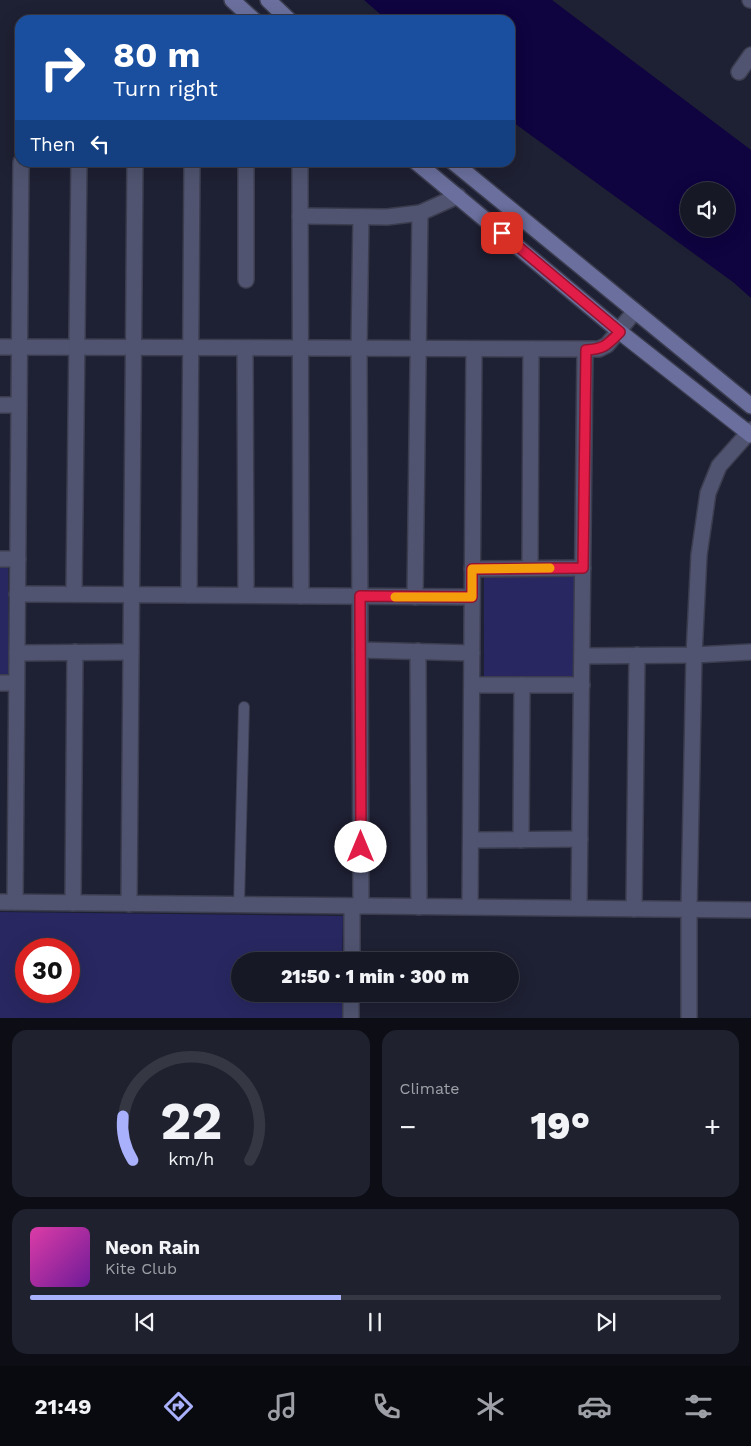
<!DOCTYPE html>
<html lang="en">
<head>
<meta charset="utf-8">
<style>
	body { margin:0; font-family:"Work Sans",sans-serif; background:#1f212e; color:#f1f3f6; height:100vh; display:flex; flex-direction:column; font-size:19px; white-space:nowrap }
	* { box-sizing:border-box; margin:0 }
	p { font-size:16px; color:#9ea0a7 }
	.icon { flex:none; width:28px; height:28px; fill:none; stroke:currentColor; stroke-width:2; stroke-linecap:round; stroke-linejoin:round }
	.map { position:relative; height:1018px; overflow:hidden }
	.details { display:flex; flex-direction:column; gap:12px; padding:12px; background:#0c0d15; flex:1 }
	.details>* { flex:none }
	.banner { position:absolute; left:15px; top:15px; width:500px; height:152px; border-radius:15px; box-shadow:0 5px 20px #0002,0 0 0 1px #353743; background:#1a4fa0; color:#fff; overflow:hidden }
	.tools { position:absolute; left:680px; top:182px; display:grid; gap:10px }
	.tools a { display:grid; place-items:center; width:55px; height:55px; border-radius:50%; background:#161826; box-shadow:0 5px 20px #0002,0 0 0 1px #353743; font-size:25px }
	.speed { position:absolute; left:15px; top:938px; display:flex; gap:10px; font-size:25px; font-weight:700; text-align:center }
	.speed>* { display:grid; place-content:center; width:65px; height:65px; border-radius:50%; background:#161826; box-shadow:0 5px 20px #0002,0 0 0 1px #353743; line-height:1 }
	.speed .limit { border:8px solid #d22; background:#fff; color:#111 }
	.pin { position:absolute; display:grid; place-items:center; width:42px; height:42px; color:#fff; margin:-21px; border-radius:10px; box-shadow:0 2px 8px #0006 }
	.me { position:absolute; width:55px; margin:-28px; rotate:0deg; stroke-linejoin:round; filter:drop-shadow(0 0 4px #0008) }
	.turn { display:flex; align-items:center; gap:18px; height:105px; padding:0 15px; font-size:22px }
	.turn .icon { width:65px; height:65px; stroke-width:2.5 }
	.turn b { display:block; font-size:35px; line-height:42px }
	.then { display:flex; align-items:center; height:48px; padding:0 15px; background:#0003; gap:10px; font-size:19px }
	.big { font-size:38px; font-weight:800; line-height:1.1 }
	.details .tile { flex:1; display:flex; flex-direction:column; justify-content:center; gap:8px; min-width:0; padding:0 18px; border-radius:15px; background:#1f212e }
	.details .dial { align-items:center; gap:0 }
	.dial svg { height:130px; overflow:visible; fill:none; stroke:#353743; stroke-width:7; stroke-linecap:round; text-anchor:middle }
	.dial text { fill:#f1f3f6; stroke:none }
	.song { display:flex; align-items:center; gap:15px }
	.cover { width:60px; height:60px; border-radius:8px; background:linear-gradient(135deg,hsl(320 70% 55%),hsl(280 70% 35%)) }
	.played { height:5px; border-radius:2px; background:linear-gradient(90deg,#a9b0fc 45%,#353743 45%) }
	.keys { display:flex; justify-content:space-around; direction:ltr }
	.heat { display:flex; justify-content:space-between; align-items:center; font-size:28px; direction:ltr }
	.details .tiles { flex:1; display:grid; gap:12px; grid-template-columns:1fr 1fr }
	.tile:last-child { grid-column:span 2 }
	.trip { position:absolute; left:231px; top:952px; width:288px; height:50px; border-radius:25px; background:#161826; box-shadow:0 5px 20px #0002,0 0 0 1px #353743; font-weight:800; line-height:50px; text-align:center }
	.dock { display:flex; height:80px; justify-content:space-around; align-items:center; background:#090a0f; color:#9ea0a7 }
	.dock .icon { width:35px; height:35px }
	.dock .current { color:#a9b0fc }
	.dock b { font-size:22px; color:#f1f3f6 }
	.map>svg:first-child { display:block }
	.green { fill:#282761; fill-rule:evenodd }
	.water { fill:#0f0340; fill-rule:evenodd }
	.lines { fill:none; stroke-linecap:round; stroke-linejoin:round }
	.lane-casing { stroke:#3b3d4f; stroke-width:12 }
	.street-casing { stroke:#3b3d4f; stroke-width:18 }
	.secondary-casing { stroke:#3b3d4f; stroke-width:18 }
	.lane { stroke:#505470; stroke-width:10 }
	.street { stroke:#505470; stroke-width:15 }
	.secondary { stroke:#6a6f9d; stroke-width:15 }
	.route-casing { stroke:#92132f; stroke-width:12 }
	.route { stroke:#e11d48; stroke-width:9 }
	.slow { stroke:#f59e0b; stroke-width:9 }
</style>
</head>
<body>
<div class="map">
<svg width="751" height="1019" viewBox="0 0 751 1019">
	<rect width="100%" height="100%" fill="#1e2033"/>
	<g class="green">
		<rect x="0" y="566" width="8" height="112"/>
		<path d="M484,571h92l-1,113 -91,-1z"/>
		<path d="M0,912l343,4 -1,45h-102v33h102v24h-342zM26,949h43v42h-43z"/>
	</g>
	<path class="water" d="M364,0h188l199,150v148l-18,-16 -223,-162v-100h-123zM689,191h37v38h-37z"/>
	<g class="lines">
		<defs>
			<path id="lane" d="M239,905l5,-198"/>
			<g id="street">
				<path d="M750,0h1"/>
				<path d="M739,72l12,-17"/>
				<path d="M246,162v118"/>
				<path d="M300,162l1,434"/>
				<path d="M300,216l87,1 33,-4 38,-17"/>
				<path d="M0,347l599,2 8,-4 28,-34"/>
				<path d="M245,349l1,246"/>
				<path d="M0,405h19"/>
				<path d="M0,559h18"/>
				<path d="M530,568l1,-219"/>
				<path d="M472,569l111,-1"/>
				<path d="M17,594l455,3"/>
				<path d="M74,594l5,-432"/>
				<path d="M189,595l3,-433"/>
				<path d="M415,597l5,-384"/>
				<path d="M360,650l112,3"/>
				<path d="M418,651l1,256"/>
				<path d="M17,653l114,-1"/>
				<path d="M582,656l112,-1 57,-3"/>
				<path d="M0,683h16"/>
				<path d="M472,685h110"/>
				<path d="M471,840l109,-1"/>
				<path d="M521,840l1,-155"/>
				<path d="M0,902l751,8"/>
				<path d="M15,902l6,-740"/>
				<path d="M73,903l2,-251"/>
				<path d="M129,904l6,-742"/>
				<path d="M361,906l-2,-557 2,-132"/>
				<path d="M470,907l4,-557"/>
				<path d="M579,908l6,-558"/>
				<path d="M634,909l3,-254"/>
				<path d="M352,961v-55"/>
				<path d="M351,1019v-25"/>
				<path d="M689,1019v-110l5,-254 5,-100 9,-62 11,-27 32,-36"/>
			</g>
			<g id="secondary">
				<path d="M232,0l22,20"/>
				<path d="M268,0l21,20"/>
				<path d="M416,162l204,170 131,103"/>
				<path d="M453,162l298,244"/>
			</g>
		</defs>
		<use href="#lane" class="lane-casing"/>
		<use href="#street" class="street-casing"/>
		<use href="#secondary" class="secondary-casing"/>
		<use href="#lane" class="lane"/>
		<use href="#street" class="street"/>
		<use href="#secondary" class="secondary"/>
	</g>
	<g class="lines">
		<defs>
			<path id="route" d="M361,847l-1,-251 112,1v-28l111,-1 3,-218c18,-1 21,-5 34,-18l-118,-99"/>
		</defs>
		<use href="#route" class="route-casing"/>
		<use href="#route" class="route"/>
		<path class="slow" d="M395,597h77v-28l78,-1"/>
	</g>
</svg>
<div class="tools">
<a><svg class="icon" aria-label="sound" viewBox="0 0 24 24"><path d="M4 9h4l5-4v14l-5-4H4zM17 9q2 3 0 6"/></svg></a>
</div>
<div class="speed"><div class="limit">30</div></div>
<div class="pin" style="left:502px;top:233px;background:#d93025"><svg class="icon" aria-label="arrive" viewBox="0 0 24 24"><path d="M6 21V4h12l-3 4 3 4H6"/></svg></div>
<svg class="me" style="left:361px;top:847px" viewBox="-20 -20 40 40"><circle r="19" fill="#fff"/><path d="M0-13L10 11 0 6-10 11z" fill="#e11d48"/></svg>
<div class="trip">21:50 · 1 min · 300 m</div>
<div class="banner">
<div class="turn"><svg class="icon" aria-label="right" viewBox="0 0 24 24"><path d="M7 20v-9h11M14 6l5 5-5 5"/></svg><div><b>80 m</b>Turn right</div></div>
<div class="then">Then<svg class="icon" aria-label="left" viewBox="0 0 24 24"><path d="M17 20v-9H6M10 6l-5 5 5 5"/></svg></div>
</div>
</div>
<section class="details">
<div class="tiles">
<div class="tile dial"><svg viewBox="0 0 100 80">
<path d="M14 69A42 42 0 1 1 86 69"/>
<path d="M14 69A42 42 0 0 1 8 42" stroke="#a9b0fc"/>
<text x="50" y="56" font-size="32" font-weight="700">22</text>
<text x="50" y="72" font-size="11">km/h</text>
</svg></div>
<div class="tile"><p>Climate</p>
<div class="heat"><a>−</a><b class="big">19°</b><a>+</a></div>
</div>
<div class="tile">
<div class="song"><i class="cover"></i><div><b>Neon Rain</b><p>Kite Club</p></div></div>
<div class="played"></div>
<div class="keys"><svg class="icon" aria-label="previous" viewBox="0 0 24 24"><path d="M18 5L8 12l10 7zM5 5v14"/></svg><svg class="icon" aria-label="pause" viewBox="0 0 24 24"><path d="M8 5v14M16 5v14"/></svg><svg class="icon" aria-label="next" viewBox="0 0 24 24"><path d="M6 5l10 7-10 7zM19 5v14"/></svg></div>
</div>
</div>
</section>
<nav class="dock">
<b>21:49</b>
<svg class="icon current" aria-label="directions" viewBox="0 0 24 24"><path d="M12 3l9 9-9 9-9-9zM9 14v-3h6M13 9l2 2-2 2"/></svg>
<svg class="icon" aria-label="music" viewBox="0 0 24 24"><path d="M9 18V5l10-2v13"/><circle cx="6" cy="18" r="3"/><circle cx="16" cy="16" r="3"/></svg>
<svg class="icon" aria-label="phone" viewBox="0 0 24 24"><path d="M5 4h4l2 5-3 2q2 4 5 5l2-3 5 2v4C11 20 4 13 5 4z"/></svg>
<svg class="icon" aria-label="climate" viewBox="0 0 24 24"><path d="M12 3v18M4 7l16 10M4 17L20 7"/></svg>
<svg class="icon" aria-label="car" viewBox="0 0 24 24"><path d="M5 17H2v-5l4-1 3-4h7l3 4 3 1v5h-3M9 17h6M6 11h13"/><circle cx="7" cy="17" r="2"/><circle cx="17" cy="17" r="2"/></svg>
<svg class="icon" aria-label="filters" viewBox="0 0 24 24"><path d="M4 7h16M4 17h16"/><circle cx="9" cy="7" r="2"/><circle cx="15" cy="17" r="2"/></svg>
</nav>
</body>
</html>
